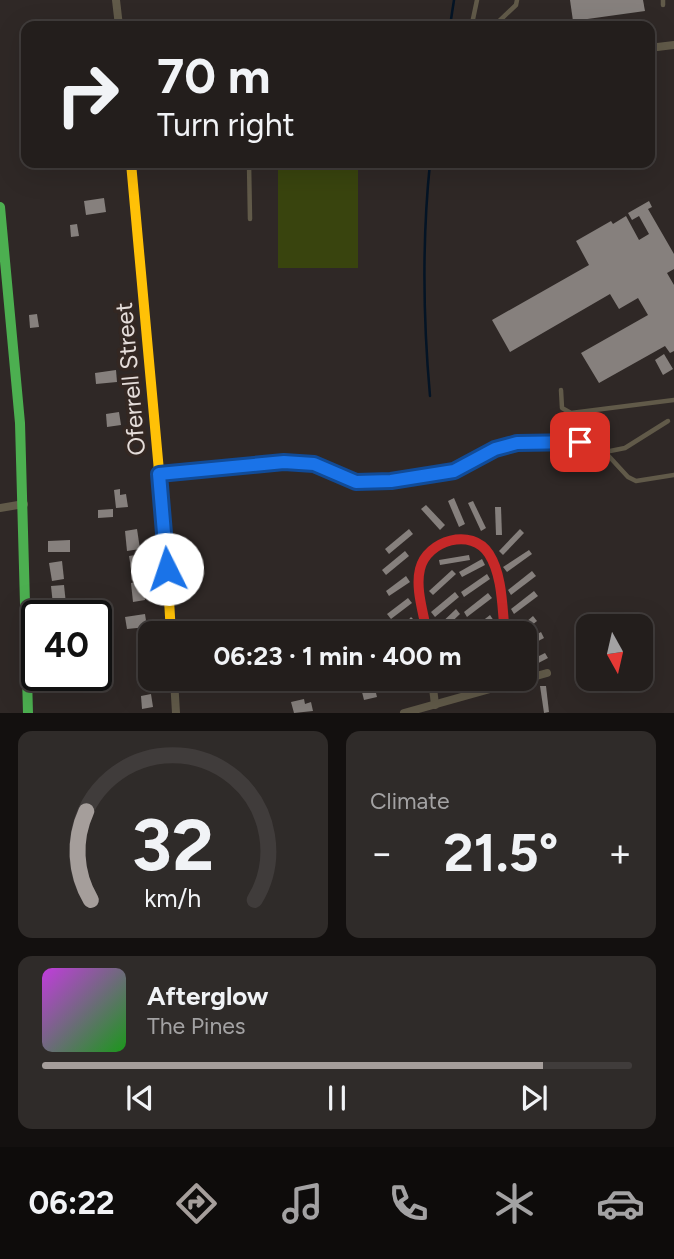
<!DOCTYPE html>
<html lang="en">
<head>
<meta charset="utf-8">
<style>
	body { margin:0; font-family:Figtree,sans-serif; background:#2f2b29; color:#f1f3f6; height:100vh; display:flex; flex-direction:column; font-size:26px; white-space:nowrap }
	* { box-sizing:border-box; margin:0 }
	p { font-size:23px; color:#a3a2a3 }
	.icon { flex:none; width:38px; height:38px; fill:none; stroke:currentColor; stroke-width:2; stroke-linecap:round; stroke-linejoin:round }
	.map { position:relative; height:713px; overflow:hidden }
	.drawer { display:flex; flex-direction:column; gap:18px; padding:18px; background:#13100f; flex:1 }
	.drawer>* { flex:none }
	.top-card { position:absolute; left:21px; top:21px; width:634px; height:147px; border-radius:14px; box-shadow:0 7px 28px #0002,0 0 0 2px #403c3b; background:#231e1c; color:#f1f3f6; overflow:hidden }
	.needle { width:46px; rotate:172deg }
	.buttons { position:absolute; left:576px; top:614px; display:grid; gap:14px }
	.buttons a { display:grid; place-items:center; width:77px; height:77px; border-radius:14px; background:#231e1c; box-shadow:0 7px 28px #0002,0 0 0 2px #403c3b; font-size:35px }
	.speed { position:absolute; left:21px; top:600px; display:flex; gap:14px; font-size:35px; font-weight:700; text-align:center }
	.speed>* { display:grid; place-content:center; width:91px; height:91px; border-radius:50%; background:#231e1c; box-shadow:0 7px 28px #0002,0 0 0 2px #403c3b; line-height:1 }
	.speed .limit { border:4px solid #111; border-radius:10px; background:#fff; color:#111 }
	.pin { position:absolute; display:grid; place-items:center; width:60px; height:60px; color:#fff; margin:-30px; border-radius:14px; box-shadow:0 4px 10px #0006 }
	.me { position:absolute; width:77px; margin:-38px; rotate:356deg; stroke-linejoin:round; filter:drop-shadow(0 0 5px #0008) }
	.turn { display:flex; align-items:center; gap:24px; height:147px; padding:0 21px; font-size:32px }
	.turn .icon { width:91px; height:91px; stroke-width:2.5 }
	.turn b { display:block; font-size:49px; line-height:60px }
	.big { font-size:52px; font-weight:700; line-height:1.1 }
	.drawer .tile { flex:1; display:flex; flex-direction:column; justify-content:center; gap:10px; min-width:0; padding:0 24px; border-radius:14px; background:#2f2b29 }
	.drawer .dial { align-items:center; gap:0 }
	.dial svg { height:182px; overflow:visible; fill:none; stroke:#403c3b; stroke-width:7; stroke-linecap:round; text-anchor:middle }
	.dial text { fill:#f1f3f6; stroke:none }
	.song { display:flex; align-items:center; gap:21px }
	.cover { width:84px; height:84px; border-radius:10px; background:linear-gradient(135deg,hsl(290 70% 55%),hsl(120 70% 35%)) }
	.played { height:7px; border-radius:4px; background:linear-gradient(90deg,#a59e9b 85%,#403c3b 85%) }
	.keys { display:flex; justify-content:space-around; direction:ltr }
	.heat { display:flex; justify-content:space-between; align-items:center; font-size:38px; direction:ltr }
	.drawer .tiles { flex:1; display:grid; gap:18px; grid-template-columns:1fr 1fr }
	.tile:last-child { grid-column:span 2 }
	.trip { position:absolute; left:138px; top:621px; width:399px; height:70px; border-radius:14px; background:#231e1c; box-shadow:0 7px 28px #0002,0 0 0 2px #403c3b; font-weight:700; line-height:70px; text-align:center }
	.tab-bar { display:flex; height:112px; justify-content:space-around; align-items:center; background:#0e0c0b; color:#a3a2a3 }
	.tab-bar .icon { width:49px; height:49px }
	.tab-bar .active { color:#a59e9b }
	.tab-bar b { font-size:32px; color:#f1f3f6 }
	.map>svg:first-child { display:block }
	.green { fill:#39440e }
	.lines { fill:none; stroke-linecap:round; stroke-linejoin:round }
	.stream { stroke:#041425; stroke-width:2.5 }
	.building { fill:#86807d }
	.lane { stroke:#615a49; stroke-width:4.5 }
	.street { stroke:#615a49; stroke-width:8 }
	.fast { stroke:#4caf50; stroke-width:10 }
	.slow { stroke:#ffc107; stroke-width:10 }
	.jam { stroke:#c62828; stroke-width:10 }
	.route-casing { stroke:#114b97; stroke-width:18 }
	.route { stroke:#1a73e8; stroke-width:12 }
	.labels { text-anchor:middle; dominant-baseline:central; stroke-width:7; stroke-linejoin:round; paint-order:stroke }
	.street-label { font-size:24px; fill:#e5ddda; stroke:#332722 }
</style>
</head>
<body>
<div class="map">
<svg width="674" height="713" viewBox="0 0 674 713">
	<rect width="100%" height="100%" fill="#2f2826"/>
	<rect class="green" x="278" y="163" width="80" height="105"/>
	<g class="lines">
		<g class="stream">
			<path d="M450,26l4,-26"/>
			<path d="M430,396c-7,-78 -8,-155 0,-233"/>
		</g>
	</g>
	<g class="building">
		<path d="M570,0h73l2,11 -72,10z"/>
		<path d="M104,198l2,14 -20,3 -2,-14z"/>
		<path d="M649,201l3,6 -4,2 26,45v15l-7,4 7,12v66l-4,2 -5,-7 -66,37 -18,-30 67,-38 -10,-17 -19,11 -9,-15 -100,58 -18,-32 97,-55 -13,-24 35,-20 2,3 13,-8 13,24 10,-6 -10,-18 -7,4 -4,-7z"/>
		<path d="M77,224l2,12 -8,1 -1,-12z"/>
		<path d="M37,314l2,13 -9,1 -1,-13z"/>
		<path d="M664,354l9,15 -10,6 -8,-15z"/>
		<path d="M116,370l1,12 -21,2 -1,-11z"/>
		<path d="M119,412l2,13 -14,2 -1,-13z"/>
		<path d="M120,489v6l6,-1 2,13 -12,1 -2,-18z"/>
		<path d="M454,498l11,26 -6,3 -11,-26z"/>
		<path d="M473,501l13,27 -5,3 -13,-28z"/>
		<path d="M426,505l19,20 -5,5 -19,-21z"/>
		<path d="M495,507h6l1,28h-6z"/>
		<path d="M113,509v8l-15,1v-8z"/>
		<path d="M137,529l3,20 -13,2 -2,-20z"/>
		<path d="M409,529l4,5 -24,20 -4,-5z"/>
		<path d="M520,529l4,4 -21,22 -4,-4z"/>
		<path d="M70,540v12h-22v-11z"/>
		<path d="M529,550l3,4 -25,18 -4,-5z"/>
		<path d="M405,551l4,5 -23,19 -4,-5z"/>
		<path d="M142,554l2,20 -12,1 -3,-19z"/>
		<path d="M469,555l1,5 -30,5 -1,-5z"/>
		<path d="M482,559l3,6 -23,12 -3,-5z"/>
		<path d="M62,561l2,18 -12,2 -3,-18z"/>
		<path d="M452,570l4,4 -23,21 -4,-4z"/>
		<path d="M532,571l4,5 -25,19 -3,-5z"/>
		<path d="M487,574l3,5 -26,18 -3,-5z"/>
		<path d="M406,576l4,6 -21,14 -3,-5z"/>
		<path d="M143,581l2,19 -12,2 -2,-19z"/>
		<path d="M64,585l2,19 -13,1 -2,-19z"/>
		<path d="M534,591l4,5 -24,18 -3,-5z"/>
		<path d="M455,592l4,5 -24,20 -4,-5z"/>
		<path d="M488,593l4,5 -25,19 -3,-5z"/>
		<path d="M408,598l4,5 -21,16 -4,-5z"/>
		<path d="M71,609v7h-12l-1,-6z"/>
		<path d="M456,609l4,5 -20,19 -4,-5z"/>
		<path d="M145,614l2,13 -20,2 -2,-12z"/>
		<path d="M490,615l4,6 -18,13h-10z"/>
		<path d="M533,616l4,5 -16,13h-9z"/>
		<path d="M411,617l4,4 -11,13h-8z"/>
		<path d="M541,632l3,6 -19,10v-7z"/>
		<path d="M147,641l1,12 -11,2 -1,-13z"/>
		<path d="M545,653l3,5 -23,12v-7z"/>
		<path d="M148,664l2,12 -11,2 -2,-12z"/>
		<path d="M47,676h12l2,16 -11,1z"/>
		<path d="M412,679h7l-7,14 -6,-3z"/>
		<path d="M453,679h11l-17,14 -5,-6z"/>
		<path d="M373,681l4,16 -13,3 -4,-16z"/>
		<path d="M540,686h6l3,26 -5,1z"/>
		<path d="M151,694l2,13 -11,2 -1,-13z"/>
		<path d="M304,699l1,5 6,-2 2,9 -19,2 -3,-11z"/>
	</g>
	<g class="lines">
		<g class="lane">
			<path d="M663,0v5"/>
			<path d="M475,26l-2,-7 4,-19"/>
			<path d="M494,26l22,-21 1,-5"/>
			<path d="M249,163l1,56"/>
			<path d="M561,390l1,18 9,5 103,-13"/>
			<path d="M605,452l20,-4 43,-27"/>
			<path d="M160,474l124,-12 30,2 42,18 35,-1 63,-10 41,-22 22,-6 63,-1 25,10 23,25 8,4 38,-6"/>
		</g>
		<g class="street">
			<path d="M116,0l3,26"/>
			<path d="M649,48l25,-3"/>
			<path d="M0,508l24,-4"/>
			<path d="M174,679l2,34"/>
			<path d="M432,679l3,26"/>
			<path d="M404,713l143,-40"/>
		</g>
		<path class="fast" d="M0,207l20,216 8,290"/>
		<path class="slow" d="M131,163l35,385 5,86"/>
		<path class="jam" d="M427,634c-3,-20 -12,-45 -7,-65 7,-29 52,-42 69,-15 14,22 13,55 16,80"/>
	</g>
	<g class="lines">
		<defs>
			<path id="route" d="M167,569l-8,-95 125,-12 30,2 42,18 35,-1 63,-10 41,-22 22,-6 63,-1"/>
		</defs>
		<use href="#route" class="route-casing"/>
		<use href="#route" class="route"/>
	</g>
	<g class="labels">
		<g class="street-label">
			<text transform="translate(130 379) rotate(-95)">Oferrell Street</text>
		</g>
	</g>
</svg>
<div class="buttons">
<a><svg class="needle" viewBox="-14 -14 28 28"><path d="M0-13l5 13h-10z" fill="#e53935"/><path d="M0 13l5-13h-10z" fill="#a3a2a3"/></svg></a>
</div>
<div class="speed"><div class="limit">40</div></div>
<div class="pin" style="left:580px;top:442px;background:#d93025"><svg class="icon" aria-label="arrive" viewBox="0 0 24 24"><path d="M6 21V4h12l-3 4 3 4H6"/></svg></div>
<svg class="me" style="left:167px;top:569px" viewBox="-20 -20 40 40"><circle r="19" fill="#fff"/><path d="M0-13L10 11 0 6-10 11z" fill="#1a73e8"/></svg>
<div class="trip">06:23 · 1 min · 400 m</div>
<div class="top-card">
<div class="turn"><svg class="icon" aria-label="right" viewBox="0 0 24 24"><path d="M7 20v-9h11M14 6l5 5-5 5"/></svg><div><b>70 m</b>Turn right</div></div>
</div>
</div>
<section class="drawer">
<div class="tiles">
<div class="tile dial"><svg viewBox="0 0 100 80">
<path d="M14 69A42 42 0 1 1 86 69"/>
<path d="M14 69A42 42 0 0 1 12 30" stroke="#a59e9b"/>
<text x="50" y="56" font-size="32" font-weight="700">32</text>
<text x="50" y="72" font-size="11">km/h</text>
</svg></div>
<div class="tile"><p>Climate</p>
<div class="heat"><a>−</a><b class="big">21.5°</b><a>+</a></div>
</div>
<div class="tile">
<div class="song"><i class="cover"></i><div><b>Afterglow</b><p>The Pines</p></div></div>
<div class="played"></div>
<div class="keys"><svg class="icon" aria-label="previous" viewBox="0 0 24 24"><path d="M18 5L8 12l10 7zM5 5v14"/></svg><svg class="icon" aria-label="pause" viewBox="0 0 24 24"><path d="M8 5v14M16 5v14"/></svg><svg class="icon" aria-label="next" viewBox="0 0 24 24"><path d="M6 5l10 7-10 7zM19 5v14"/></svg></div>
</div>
</div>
</section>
<nav class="tab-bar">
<b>06:22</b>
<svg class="icon active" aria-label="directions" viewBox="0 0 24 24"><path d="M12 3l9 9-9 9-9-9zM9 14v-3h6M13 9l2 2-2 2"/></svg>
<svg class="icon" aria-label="music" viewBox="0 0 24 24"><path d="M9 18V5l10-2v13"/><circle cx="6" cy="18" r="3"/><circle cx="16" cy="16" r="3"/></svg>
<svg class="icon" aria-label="phone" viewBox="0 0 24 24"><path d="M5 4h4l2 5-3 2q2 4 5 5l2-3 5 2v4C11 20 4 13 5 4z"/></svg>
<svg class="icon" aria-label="climate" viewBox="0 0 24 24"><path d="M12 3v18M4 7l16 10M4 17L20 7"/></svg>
<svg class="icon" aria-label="car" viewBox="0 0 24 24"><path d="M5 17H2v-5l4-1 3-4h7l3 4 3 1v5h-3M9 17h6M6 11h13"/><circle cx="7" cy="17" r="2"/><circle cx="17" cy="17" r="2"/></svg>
</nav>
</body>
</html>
